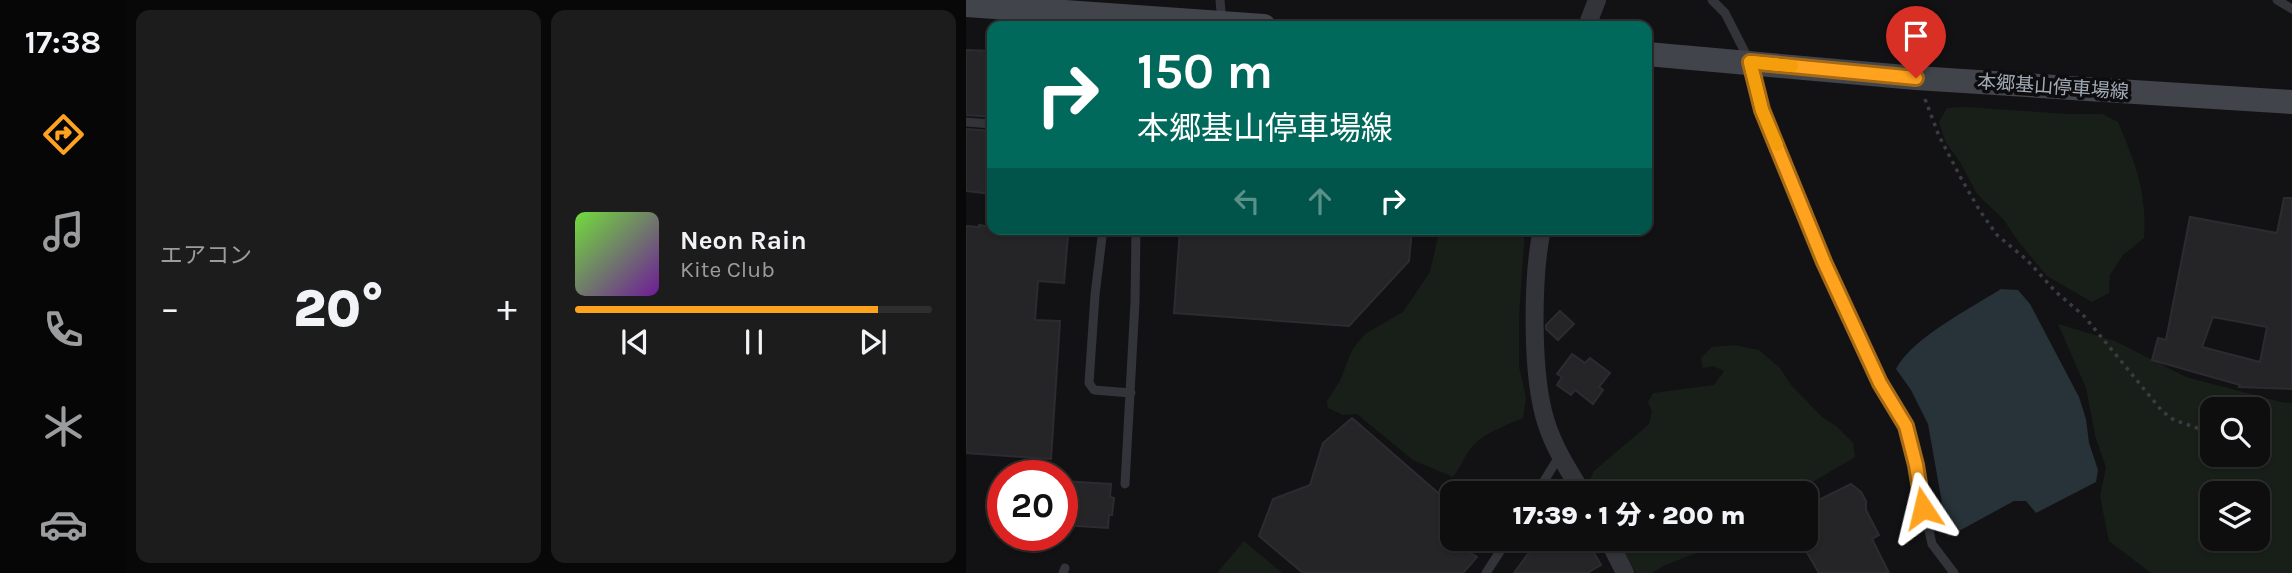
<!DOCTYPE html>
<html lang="ja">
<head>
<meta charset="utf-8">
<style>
	body { margin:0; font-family:Karla,"Noto Sans JP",sans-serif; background:#1c1c1d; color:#f1f3f6; height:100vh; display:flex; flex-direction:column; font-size:26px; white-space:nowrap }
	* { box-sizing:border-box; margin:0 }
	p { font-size:23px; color:#9b9c9e }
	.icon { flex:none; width:38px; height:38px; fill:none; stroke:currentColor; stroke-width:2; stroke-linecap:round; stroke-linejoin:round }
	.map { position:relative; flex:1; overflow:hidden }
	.details { display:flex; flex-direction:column; gap:10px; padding:10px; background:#080808; width:840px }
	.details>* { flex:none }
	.banner { position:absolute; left:21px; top:21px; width:665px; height:214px; border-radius:14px; box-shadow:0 2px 5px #0004,0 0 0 2px #2e2e2f; background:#00695c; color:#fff; overflow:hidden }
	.tools { position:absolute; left:1234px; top:397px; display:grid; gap:14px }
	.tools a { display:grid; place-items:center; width:70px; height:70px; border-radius:14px; background:#0e0e0f; box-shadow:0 2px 5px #0004,0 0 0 2px #2e2e2f; font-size:35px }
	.speed { position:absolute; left:21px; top:460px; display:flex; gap:14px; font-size:35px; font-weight:700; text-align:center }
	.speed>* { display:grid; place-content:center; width:91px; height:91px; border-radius:50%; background:#0e0e0f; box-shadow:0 2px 5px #0004,0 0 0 2px #2e2e2f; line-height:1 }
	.speed .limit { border:10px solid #d22; background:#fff; color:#111 }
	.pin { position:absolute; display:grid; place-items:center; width:60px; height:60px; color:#fff; margin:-72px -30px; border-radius:50% 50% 50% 0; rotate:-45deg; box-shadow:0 0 7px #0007 }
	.pin .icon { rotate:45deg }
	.me { position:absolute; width:77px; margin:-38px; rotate:350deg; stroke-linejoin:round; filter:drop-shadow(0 0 5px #0008) }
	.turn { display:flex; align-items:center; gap:24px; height:147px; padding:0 35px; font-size:32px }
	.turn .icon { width:91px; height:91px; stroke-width:2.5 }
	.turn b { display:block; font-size:49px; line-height:60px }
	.lanes { display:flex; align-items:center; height:66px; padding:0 35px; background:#0003; justify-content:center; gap:35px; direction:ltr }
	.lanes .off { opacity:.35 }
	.big { font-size:52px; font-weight:800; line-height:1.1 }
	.details .tile { flex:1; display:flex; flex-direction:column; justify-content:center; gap:10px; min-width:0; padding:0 24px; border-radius:14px; background:#1c1c1d }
	.song { display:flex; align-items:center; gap:21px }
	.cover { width:84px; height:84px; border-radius:10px; background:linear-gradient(135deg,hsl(100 70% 55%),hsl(280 70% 35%)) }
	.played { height:7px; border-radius:4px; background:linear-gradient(90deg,#ffa31f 85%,#2e2e2f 85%) }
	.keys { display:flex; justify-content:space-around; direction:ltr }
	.heat { display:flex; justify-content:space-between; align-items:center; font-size:38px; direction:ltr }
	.details .tiles { flex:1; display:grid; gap:10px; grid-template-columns:repeat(2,1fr) }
	.trip { position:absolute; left:474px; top:481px; width:378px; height:70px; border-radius:14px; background:#0e0e0f; box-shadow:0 2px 5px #0004,0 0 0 2px #2e2e2f; font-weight:800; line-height:70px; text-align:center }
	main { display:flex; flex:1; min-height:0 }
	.menu { display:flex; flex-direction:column; width:126px; justify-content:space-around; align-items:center; background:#060606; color:#9b9c9e }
	.menu .icon { width:49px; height:49px }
	.menu .on { color:#ffa31f }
	.menu b { font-size:32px; color:#f1f3f6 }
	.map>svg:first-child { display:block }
	.green { fill:#181f19; fill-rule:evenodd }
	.water { fill:#273339 }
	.building { fill:#252528; stroke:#2c2c30; stroke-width:2; fill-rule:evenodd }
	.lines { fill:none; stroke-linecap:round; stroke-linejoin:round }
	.path { stroke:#393c41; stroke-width:3.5; stroke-dasharray:3.5 5; stroke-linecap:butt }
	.lane { stroke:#33343a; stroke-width:9 }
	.street { stroke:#33343a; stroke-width:18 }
	.secondary { stroke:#41444a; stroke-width:24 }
	.route-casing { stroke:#a66a14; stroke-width:18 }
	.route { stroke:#ffa31f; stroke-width:12 }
	.slow { stroke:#f59e0b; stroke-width:12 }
	.labels { text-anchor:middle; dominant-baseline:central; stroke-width:7; stroke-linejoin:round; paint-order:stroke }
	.street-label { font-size:19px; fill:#a2aab6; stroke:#0d0d0f }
</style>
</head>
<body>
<main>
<nav class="menu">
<b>17:38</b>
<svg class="icon on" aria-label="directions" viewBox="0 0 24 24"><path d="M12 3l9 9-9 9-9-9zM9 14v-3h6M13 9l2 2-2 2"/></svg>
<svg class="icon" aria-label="music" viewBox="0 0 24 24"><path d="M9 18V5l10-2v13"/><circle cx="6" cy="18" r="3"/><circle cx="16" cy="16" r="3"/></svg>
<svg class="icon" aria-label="phone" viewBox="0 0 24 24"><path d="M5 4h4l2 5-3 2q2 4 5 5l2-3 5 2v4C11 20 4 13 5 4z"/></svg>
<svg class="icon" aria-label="climate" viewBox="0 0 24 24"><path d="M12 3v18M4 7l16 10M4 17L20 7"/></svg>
<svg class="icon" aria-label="car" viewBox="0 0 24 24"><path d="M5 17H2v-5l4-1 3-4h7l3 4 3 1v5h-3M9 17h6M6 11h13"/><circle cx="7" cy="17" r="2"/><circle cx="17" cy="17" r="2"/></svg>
</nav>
<section class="details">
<div class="tiles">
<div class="tile"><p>エアコン</p>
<div class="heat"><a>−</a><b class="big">20°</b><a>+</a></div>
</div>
<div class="tile">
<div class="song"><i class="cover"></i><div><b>Neon Rain</b><p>Kite Club</p></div></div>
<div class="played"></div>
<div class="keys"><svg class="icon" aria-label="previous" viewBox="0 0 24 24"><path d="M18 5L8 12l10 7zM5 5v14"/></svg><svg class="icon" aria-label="pause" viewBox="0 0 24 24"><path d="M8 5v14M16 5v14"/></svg><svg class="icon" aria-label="next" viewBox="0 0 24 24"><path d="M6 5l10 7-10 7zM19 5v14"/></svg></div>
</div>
</div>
</section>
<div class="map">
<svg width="1326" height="573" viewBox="0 0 1326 573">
	<rect width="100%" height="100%" fill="#121214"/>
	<g class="green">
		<path d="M1000,107l100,7h36l16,8c18,42 29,71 26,116l-21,17 -13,20 -1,18 -17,9 -45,-26 -29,-35 -14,-21 -27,-26 -17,-32 -14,-19 -7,-21 8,-14z"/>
		<path d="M476,229h83l-6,87v51l7,30 -3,21c-16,7 -40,15 -51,29 -8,9 -11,20 -19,30l-40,-17 -56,-46 -14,1 -15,-7 -1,-7 13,-20 12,-31 13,-16 38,-22 27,-40 8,-35z"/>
		<path d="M1092,324l57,17 71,36 95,25 11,1v170h-141l-42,-32 -9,-45 6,-29 -10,-28 -10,-51zM1246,410h46v45h-46zM1246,494h46v45h-46z"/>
		<path d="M768,345l25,5 21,18 11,17 31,32 14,9 17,17 2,14 -61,36 -202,1 -5,-9 7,-14 55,-47 3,-13 -4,-9 5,-9 61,-8 10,-14 -11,-5 -10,2 -2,-10 11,-11z"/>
		<path d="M651,539h116l-68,26 -13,8h-16z"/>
		<path d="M278,541l37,31 1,1h-65z"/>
	</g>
	<path class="water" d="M1035,289l17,1 12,14 49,93 7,22 3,24 9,27 -2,12 -60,31 -10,-12h-12l-66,36 -20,-113 -17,-34 -15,-21c16,-31 75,-61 105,-80z"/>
	<g class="building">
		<path d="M0,50l26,1v66l-26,-2z"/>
		<path d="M0,129l26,2v63l-26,-3z"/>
		<path d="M1318,198h8v191l-53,-2 1,-2 -88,-25 6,-22 8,2 24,-123 87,16zM1247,317l54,10 -7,35 -58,-15z"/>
		<path d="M13,225l13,2v2l76,6 -4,48 -26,-2 -3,39 25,1 -9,138 -85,-6v-227l13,1z"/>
		<path d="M214,229h232l-3,32 -60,65 -175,-13z"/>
		<path d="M594,311l14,13 -16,16 -12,-11v-4z"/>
		<path d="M606,354l13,9 5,-5 20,15 -11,14 4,3 -10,14 -18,-14 -4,5 -14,-10 5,-8 -5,-3z"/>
		<path d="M386,418l100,87v34h34l-17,13 8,5 -14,16h-160l-44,-37 14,-37 37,-14 13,-42z"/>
		<path d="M96,481l49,3 -1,13 4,1 -2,17h-3l-1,13 -46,-3z"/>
		<path d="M885,484l10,8 5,9v9l13,25 -7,4 17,34h-70l-20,-34h7v-33z"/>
		<path d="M573,539h47l15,26 -14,8h-73z"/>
	</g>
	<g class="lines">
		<path class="path" d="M959,99l14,37 23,44 18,31 17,24 30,25 29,32 28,24 78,95 12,9 38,13"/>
		<g class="lane">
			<path d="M254,0l2,22"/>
			<path d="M746,0l13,13 25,49 12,48 62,152 56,121 26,43 26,118 22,29"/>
			<path d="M1311,0l15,9"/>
			<path d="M0,122l26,2"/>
			<path d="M137,229l-8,66 -6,88 5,7 37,3"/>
			<path d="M159,484l10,-182 1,-73"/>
			<path d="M570,494l24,-39"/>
			<path d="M97,573l2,-5"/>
			<path d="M520,573l22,-34"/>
		</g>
		<g class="street">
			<path d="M621,26l10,-26"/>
			<path d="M576,229c-10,48 -11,146 4,193 8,26 23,49 37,72"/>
			<path d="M642,539l17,34"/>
		</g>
		<g class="secondary">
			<path d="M0,5l298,21"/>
			<path d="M681,54l269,24 376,24"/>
		</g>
	</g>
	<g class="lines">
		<defs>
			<path id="route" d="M950,78l-166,-16 12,48 62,152 56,121 26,43 10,39 7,43"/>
		</defs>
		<use href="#route" class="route-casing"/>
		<use href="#route" class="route"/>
		<path class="slow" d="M811,145l-15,-35 -12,-48 42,4"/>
	</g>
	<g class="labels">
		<g class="street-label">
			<text transform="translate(1087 87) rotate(4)">本郷基山停車場線</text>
		</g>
	</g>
</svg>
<div class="tools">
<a><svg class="icon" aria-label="search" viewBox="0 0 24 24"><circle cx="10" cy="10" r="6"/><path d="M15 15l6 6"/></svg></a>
<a><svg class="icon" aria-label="layers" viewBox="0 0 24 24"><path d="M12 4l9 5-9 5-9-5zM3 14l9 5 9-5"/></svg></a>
</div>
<div class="speed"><div class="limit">20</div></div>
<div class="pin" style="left:950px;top:78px;background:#d93025"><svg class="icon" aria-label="arrive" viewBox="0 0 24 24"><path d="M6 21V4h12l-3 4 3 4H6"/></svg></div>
<svg class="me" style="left:957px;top:508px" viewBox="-20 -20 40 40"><path d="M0-17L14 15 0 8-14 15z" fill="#ffa31f" stroke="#fff" stroke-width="4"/></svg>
<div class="trip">17:39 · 1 分 · 200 m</div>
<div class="banner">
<div class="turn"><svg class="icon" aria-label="right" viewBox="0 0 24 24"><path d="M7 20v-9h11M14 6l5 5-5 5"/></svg><div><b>150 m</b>本郷基山停車場線</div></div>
<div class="lanes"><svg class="icon off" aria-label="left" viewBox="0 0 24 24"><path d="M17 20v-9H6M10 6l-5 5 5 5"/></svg><svg class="icon off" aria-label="ahead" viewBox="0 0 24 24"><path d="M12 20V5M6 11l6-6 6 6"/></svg><svg class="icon" aria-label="right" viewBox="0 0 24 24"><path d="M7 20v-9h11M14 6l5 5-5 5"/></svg></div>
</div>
</div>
</main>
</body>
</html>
